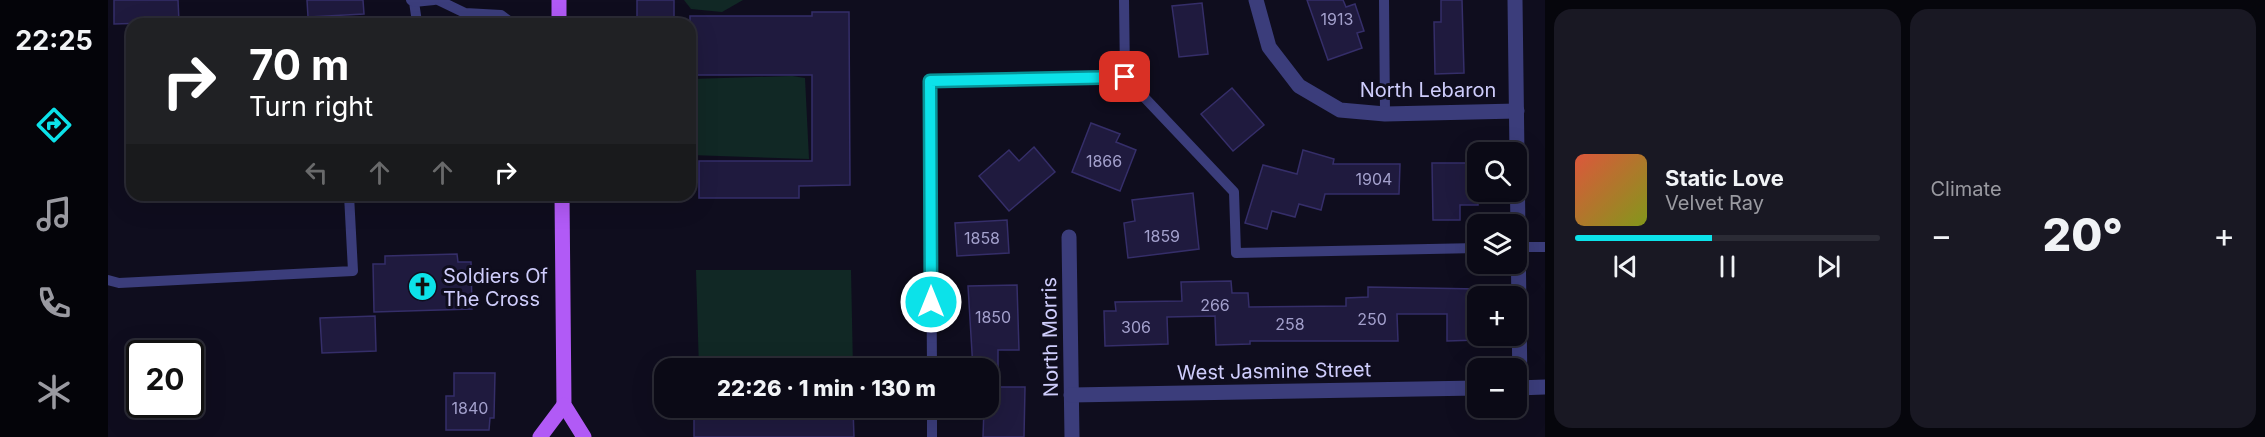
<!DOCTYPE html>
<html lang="en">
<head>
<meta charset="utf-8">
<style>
	body { margin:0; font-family:Inter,sans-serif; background:#191823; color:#f1f3f6; height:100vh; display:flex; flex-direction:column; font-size:22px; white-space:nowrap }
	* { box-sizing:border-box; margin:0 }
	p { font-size:20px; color:#9a9aa1 }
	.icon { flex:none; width:33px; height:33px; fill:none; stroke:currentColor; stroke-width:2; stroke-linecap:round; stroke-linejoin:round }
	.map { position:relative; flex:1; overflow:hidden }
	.panel { display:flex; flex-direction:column; gap:9px; padding:9px; background:#06060c; width:720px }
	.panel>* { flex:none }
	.hud { position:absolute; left:18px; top:18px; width:570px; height:183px; border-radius:18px; box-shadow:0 6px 24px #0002,0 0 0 2px #2b2b35; background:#202124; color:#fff; overflow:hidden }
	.fabs { position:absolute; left:1359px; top:142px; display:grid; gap:12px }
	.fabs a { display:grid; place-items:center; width:60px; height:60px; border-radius:12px; background:#0b0a16; box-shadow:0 6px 24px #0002,0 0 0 2px #2b2b35; font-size:30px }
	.speed { position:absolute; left:18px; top:340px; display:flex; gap:12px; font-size:30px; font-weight:700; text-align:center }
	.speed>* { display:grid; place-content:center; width:78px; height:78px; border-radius:50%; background:#0b0a16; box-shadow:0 6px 24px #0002,0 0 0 2px #2b2b35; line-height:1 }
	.speed .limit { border:3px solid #111; border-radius:9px; background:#fff; color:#111 }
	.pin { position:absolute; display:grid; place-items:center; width:51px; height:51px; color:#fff; margin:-26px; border-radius:12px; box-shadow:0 3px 9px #0006 }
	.me { position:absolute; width:66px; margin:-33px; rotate:0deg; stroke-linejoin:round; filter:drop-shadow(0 0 4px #0008) }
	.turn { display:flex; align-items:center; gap:21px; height:126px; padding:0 24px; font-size:27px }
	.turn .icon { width:78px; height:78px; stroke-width:2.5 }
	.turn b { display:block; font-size:42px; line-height:51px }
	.lanes { display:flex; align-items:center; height:57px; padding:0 24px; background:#0003; justify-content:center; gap:30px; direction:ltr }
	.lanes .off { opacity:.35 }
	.big { font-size:45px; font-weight:800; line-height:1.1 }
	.panel .tile { flex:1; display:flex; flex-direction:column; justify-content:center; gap:9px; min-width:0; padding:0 21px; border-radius:18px; background:#191823 }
	.song { display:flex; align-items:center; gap:18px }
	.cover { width:72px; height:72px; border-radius:9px; background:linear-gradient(135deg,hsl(10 70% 55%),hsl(70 70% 35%)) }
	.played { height:6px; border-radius:3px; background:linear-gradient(90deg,#0ce2e9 45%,#2b2b35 45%) }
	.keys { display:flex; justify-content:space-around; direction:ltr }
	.heat { display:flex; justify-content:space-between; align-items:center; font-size:33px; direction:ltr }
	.panel .tiles { flex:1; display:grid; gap:9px; grid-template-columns:repeat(2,1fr) }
	.trip { position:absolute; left:546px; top:358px; width:345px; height:60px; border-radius:18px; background:#0b0a16; box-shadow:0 6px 24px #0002,0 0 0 2px #2b2b35; font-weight:800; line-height:60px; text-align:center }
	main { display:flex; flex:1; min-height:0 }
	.tabs { display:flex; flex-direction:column; width:108px; justify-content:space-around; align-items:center; background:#040409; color:#9a9aa1 }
	.tabs .icon { width:42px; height:42px }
	.tabs .active { color:#0ce2e9 }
	.tabs b { font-size:27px; color:#f1f3f6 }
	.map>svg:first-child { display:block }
	.green { fill:#112825 }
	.building { fill:#1f1a3e; stroke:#352e69; stroke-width:1.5 }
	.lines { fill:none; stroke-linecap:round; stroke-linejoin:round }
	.lane { stroke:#3b3d7b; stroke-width:10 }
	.street { stroke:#3b3d7b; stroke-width:15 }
	.primary { stroke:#b15af6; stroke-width:15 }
	.route-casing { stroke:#089397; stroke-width:15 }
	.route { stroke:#0ce2e9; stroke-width:10 }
	.labels { text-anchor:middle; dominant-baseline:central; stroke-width:6; stroke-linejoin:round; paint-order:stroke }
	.number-label { font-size:16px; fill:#a3a0cc }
	.street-label { font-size:20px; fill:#cfcdfc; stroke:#0f0d1e }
	.poi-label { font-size:20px; fill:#cfcdfc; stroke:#0f0d1e; text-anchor:start }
</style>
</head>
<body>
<main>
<nav class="tabs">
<b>22:25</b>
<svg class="icon active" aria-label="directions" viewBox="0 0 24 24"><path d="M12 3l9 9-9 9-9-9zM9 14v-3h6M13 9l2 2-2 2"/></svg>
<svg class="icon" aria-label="music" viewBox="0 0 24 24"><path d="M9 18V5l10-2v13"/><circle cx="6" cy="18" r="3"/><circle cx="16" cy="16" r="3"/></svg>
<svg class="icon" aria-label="phone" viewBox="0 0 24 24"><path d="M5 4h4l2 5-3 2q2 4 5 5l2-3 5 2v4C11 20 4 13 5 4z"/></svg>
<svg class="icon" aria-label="climate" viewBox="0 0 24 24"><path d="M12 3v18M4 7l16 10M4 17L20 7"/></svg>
</nav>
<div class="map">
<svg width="1437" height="437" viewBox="0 0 1437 437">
	<rect width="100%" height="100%" fill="#0f0d1e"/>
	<g class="green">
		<path d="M576,0h59l-21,12 -31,-3z"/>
		<path d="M684,76l13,2 4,81 -119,-4v-76z"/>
		<path d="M588,270h155l2,99h-154z"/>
	</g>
	<g class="building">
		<path d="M6,0h64l1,22 -65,2z"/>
		<path d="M199,0h56l1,14 -56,3z"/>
		<rect x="529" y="0" width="37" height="24"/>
		<path d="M1199,0h36l3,7 9,-3 9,27 -7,2 5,15 -34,12z"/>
		<path d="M1333,0h21l2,73 -29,1 -1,-52h7z"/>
		<path d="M1094,3l6,51 -29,3 -7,-51z"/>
		<path d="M704,12h37l1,173 -51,1v12h-100v-37h113v-86h-122v-59h122z"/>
		<path d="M1124,88l32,37 -31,26 -32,-37z"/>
		<path d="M983,123l29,11 -4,8 20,8 -16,41 -48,-19z"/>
		<path d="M926,147l21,25 -46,39 -30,-35 30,-26 10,11z"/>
		<path d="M1195,150l31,9 -1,5h67l-1,30h-74l-4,16 -22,-6 -4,13 -23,-6 -5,18 -22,-6 18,-58 34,9z"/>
		<path d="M1324,163h46v42h-18v15h-27z"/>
		<path d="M1085,193l6,56 -71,9 -4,-35 11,-2 -3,-21z"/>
		<path d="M899,220l2,33 -52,3 -2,-33z"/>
		<path d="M349,254l1,8h13l1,47 -98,3 -1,-48h12v-8z"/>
		<path d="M1123,281l1,12h16l1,14 97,-1v-8l22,-1v-10l110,2v51l-31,1v-27h-50l1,27h-148v3l-34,1 -1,-29 -48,1 1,27 -63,2 -1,-35h12l-1,-9 67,-1 -1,-19z"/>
		<path d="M909,285l2,65h-21v19h-25l-5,-83z"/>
		<path d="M267,316l1,35 -54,2 -2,-35z"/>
		<path d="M346,373h41l-1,45h-4l-1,12h-43v-34h8z"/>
		<path d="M880,387h37l-1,50h-41l1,-29h4z"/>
		<path d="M586,408h159l1,29h-160z"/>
	</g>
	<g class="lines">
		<g class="lane">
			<path d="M303,0l3,2 3,20 4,2"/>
			<path d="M330,0l27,13 36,2 12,9"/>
			<path d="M1016,0l1,77"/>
			<path d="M1276,0l1,114"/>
			<path d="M306,2l20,-2"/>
			<path d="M1408,247h29"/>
			<path d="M0,280l11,3 234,-12 -4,-76"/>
			<path d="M824,369l-2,-288 195,-4 109,115 2,61 242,-5"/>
			<path d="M824,408v29"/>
		</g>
		<g class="street">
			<path d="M1148,0l13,47 30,39 41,24 45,4 132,-3"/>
			<path d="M1407,0l5,388"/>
			<path d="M961,237l3,200"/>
			<path d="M1408,388l29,-1"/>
			<path d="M963,395l407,-7"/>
		</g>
		<g class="primary">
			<path d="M451,0v24"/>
			<path d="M454,195l2,210 20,32"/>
			<path d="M432,437l24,-32"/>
		</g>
	</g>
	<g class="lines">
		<defs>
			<path id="route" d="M823,302l-1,-221 195,-4"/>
		</defs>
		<use href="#route" class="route-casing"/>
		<use href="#route" class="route"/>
	</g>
	<defs>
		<symbol id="church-disc" viewBox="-11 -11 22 22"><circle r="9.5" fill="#0ce2e9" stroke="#0f0d1e"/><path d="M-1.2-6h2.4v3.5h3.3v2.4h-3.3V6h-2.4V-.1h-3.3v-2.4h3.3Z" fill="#111"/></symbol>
	</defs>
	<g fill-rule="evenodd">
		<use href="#church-disc" x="298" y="270" width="33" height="33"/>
	</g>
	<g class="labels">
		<g class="number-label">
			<text x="1229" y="19">1913</text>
			<text x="996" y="161">1866</text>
			<text x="1266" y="179">1904</text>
			<text x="1054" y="236">1859</text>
			<text x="874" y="238">1858</text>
			<text x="1107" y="305">266</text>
			<text x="885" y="317">1850</text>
			<text x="1264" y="319">250</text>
			<text x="1182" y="324">258</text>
			<text x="1028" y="327">306</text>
			<text x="362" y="408">1840</text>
		</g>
		<g class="street-label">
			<text x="1320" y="90">North Lebaron</text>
			<text transform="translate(942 337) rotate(-91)">North Morris</text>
			<text transform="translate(1166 371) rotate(-1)">West Jasmine Street</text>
		</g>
		<g class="poi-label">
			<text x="335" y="276">Soldiers Of<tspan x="335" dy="23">The Cross</tspan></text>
		</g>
	</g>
</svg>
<div class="fabs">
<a><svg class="icon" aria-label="search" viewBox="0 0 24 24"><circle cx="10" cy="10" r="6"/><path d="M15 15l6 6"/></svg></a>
<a><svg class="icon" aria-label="layers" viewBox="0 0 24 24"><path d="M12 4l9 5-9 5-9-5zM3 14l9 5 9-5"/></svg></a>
<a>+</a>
<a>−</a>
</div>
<div class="speed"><div class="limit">20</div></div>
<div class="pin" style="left:1017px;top:77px;background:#d93025"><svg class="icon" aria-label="arrive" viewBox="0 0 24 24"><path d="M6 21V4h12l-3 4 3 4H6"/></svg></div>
<svg class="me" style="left:823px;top:302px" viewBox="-20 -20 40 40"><circle r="17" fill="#0ce2e9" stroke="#fff" stroke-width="3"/><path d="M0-11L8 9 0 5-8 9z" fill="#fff"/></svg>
<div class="trip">22:26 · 1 min · 130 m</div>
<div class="hud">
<div class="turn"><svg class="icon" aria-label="right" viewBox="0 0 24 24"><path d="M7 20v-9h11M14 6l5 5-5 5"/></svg><div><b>70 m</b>Turn right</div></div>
<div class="lanes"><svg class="icon off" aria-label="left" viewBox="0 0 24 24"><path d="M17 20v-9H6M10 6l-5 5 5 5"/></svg><svg class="icon off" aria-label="ahead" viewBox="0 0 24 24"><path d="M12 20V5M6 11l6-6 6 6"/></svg><svg class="icon off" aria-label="ahead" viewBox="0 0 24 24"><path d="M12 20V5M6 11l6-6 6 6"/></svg><svg class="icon" aria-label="right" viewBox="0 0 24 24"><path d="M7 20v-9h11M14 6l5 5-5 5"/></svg></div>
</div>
</div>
<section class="panel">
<div class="tiles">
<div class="tile">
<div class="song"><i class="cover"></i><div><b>Static Love</b><p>Velvet Ray</p></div></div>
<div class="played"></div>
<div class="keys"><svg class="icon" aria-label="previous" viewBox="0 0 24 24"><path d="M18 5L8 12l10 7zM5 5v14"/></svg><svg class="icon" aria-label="pause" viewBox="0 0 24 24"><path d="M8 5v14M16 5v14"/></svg><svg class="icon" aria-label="next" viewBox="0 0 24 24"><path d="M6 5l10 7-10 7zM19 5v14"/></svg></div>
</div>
<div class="tile"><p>Climate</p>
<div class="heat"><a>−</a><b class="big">20°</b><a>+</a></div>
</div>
</div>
</section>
</main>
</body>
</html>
